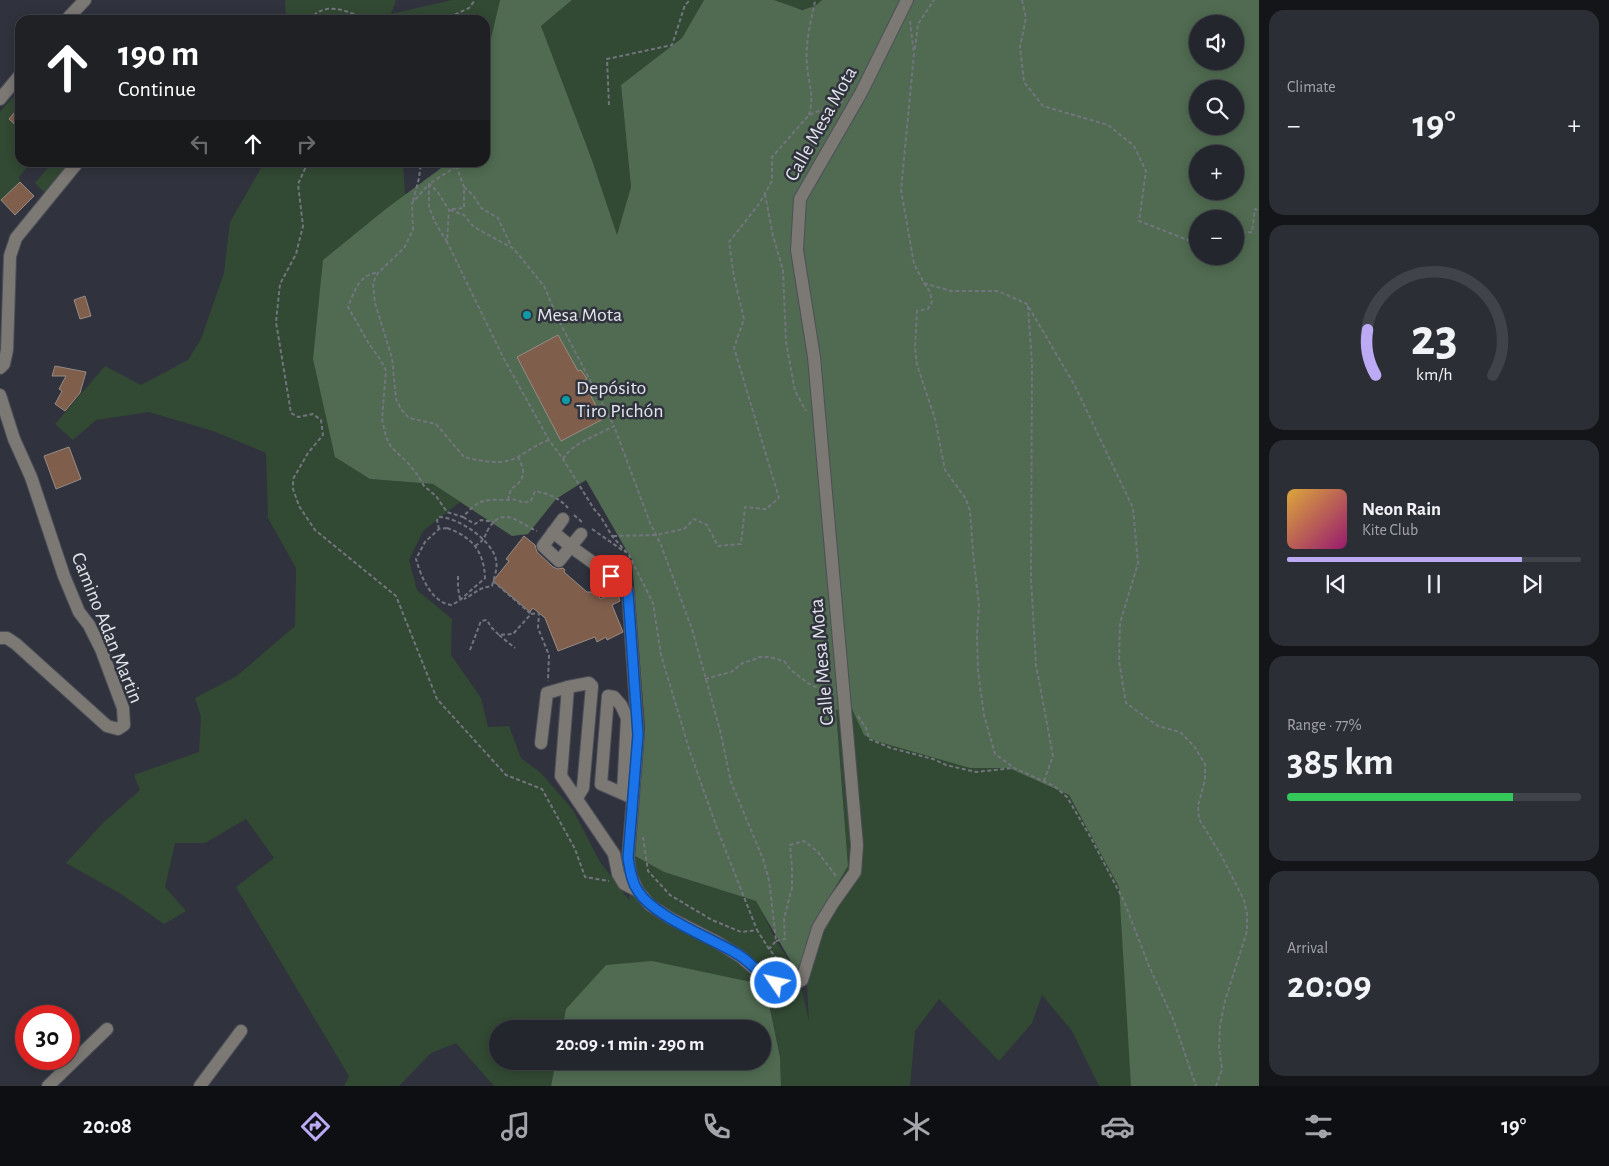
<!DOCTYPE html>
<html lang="en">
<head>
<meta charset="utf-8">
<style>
	body { margin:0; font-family:"Alegreya Sans",sans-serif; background:#2c2e36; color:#f1f3f6; height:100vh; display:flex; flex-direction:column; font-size:19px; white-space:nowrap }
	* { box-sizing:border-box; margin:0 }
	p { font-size:16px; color:#a3a5aa }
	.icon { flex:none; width:28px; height:28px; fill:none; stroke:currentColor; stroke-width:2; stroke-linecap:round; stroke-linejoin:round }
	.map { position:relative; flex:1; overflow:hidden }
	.details { display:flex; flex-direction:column; gap:10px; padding:10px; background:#141519; width:350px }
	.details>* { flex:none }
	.banner { position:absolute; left:15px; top:15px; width:475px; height:152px; border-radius:15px; box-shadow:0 2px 12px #0003,0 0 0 1px #41434a; background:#202124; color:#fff; overflow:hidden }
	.tools { position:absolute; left:1189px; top:15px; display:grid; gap:10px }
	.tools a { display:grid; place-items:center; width:55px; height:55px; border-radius:50%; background:#24262e; box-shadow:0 2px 12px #0003,0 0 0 1px #41434a; font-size:25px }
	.speed { position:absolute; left:15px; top:1005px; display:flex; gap:10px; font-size:25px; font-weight:700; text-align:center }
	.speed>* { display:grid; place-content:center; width:65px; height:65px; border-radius:50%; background:#24262e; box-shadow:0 2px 12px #0003,0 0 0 1px #41434a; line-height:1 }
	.speed .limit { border:8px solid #d22; background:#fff; color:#111 }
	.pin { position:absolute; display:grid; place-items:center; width:42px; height:42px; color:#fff; margin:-21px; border-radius:10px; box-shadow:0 2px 8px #0006 }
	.me { position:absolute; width:55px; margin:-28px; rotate:304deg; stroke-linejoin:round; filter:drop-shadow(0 0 4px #0008) }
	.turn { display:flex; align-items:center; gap:18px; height:105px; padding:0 20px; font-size:22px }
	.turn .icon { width:65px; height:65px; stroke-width:2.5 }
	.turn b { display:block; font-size:35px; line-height:42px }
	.lanes { display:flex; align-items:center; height:48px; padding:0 20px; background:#0003; justify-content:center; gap:25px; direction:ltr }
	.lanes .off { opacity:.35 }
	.big { font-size:38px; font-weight:700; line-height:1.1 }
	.details .widget { flex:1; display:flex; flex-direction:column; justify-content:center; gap:8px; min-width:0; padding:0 18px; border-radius:15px; background:#2c2e36 }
	.details .dial { align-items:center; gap:0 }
	.dial svg { height:130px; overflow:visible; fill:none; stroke:#41434a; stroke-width:7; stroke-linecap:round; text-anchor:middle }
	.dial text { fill:#f1f3f6; stroke:none }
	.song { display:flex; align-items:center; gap:15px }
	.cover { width:60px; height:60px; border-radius:8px; background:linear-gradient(135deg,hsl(40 70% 55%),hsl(320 70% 35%)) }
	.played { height:5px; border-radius:2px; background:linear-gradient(90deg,#bcaaf5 80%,#41434a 80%) }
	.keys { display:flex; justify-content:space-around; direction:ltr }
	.heat { display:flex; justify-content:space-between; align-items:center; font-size:28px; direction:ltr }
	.charge { height:8px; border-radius:4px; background:linear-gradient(90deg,#34c759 77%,#41434a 0) }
	.trip { position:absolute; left:489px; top:1020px; width:282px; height:50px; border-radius:25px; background:#24262e; box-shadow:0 2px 12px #0003,0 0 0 1px #41434a; font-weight:700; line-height:50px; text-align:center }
	.tabs { display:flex; height:80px; justify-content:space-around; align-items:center; background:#0e0f12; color:#a3a5aa }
	.tabs .icon { width:35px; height:35px }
	.tabs .selected { color:#bcaaf5 }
	.tabs b { font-size:22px; color:#f1f3f6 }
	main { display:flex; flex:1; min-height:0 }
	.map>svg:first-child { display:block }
	.green { fill:#324933; fill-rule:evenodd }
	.forest { fill:#506b51; fill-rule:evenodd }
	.building { fill:#805e4c; stroke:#978b85 }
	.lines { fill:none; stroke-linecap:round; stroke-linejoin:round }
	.minor-casing { stroke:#4d4f59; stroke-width:14 }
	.path { stroke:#72757d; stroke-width:2; stroke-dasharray:4 2.5; stroke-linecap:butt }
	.minor { stroke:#7c7874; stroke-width:12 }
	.route-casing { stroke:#114b97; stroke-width:12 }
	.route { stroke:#1a73e8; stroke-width:9 }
	.culture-dot { fill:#0f9aa8; stroke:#30333d; stroke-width:2 }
	.labels { text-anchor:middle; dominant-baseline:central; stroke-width:5; stroke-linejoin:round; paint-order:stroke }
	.street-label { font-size:20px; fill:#e3e5ec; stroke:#30333d }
	.poi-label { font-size:20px; fill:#e3e5ec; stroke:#30333d; text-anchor:start }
</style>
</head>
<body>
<main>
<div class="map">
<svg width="1259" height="1086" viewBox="0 0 1259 1086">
	<rect width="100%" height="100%" fill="#30333d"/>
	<g class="green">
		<path d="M285,0h111l-5,14 61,-14h48l-15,63v-43h-199z"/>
		<path d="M572,0h132l-22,38 -61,47 10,102 -14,49 -25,-76 -51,-134z"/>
		<path d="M774,0h48c-17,16 -30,7 -48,0z"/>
		<path d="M20,89v73l10,1 -11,14 1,5 -20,20v-90z"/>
		<path d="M52,163h18l-25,30 -10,-10z"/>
		<path d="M264,163h139l2,32 -82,65 47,219 63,5 27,18 -37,29 -14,29 8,30 35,29 -1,36 30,43 7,29 21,-1 12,32 20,15 32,37 27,52 29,38 6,-44 29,16 93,29 19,40 22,32 16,-50 34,-58 -12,-155 19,-1 115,59h44l55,27 50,91 14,200h-34l-27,-55 -30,-36 -10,28 -33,38 -60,-62 -24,32 -5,55h-129l-1,-29 -15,-72 -199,24 -4,20h-64v32h58l-5,25h-57l-38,-43 -25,10 -32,33h-55l5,-10 -113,-189 38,-29 -28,-39 -41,24h-30l-10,44 21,24 -22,13 -43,-30 -55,-31 37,-40 37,-33 -6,-15 65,-23 2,-35 -6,-19 42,-22 58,-50 1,-58 -28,-50 -2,-65 -53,-22 -64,-19 -53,8 -23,20 -18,-16 50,-58 36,19 47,-25 13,-21 23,-66 6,-51zM806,970l3,51 -11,-47z"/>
	</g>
	<g class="forest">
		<path d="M500,0h72l-31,26 51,134 25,75 14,-48 -10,-102 61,-47 22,-38h70l28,10 13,-4 7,-6h437v1086h-128l-12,-199 -50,-92 -60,-27h-39l-94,-27 -12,-6 -12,-26 -16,1 12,156 -34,57 -16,51 -42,-73 -92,-29 -29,-16 10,-128 -13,-168 -46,-80 -30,19 -28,35 -16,2 -79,-52 -63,-5 -35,-22 -22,-98 10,-99 64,-52 61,-45 37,-1v-99zM1198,24h37v37h-37zM1198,89h37v37h-37zM1198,154h37v37h-37zM1198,219h37v37h-37z"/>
		<path d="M652,961l113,24 15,72 1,29h-230l5,-25h206v-32h-200l4,-20 40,-44z"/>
	</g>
	<g class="building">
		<path d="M20,106v23l-11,-10z"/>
		<path d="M20,182l14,14 -19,19 -14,-15z"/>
		<path d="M85,296l6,20 -11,3 -6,-19z"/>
		<path d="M558,335l20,36 3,-1 6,9 -4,2 20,38 -42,22 -44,-84z"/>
		<path d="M55,366l31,6 -6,21 -15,18 -10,-7 7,-13 -3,-2 7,-13h-14z"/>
		<path d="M69,447l12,32 -25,10 -12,-33z"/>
		<path d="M524,536l11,9 2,7 16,15 5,2 5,-1 2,2 -1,2 23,20h7l5,4 1,3 17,-8 3,10 -8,4 11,27 -16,8 -1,-3 -9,5 -2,-5 -37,14 -13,-33 -12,-10 -3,4 -37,-31 16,-20 -3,-2z"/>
	</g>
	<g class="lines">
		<defs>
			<g id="minor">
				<path d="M66,20l19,-20"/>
				<path d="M0,99l20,-24"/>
				<path d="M0,368l4,-4 3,-14 3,-94 6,-18 62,-76"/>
				<path d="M0,395l14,44 17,38 33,99 15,36 10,13 12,24 22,59 1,17 -6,4 -11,-3 -91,-82 -9,-6h-7"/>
				<path d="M563,519l-20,27 16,15 22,-27"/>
				<path d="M553,532l21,17 49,35 5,9 10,142 -10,123 3,18 7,15 12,14 20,13 47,24 24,15 24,21 21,10 16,-8 16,-52 15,-25 22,-31 2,-27 -43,-488 -17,-107 3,-51 61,-106 46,-93"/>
				<path d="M541,743l6,-50 21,-6"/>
				<path d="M623,793l4,-75 -6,-13 -7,-8 -6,-1 -7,88 32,14"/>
				<path d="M577,798l6,-10 9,-102 -3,-3 -21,4 -7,89 53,78 4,20 6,10 14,7"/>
				<path d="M48,1086l59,-57"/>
				<path d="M200,1086l41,-55"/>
			</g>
		</defs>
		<use href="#minor" class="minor-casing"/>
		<g class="path">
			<path d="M1022,0l4,18 -6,29 4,35 19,24 65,19 26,21 12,25 -7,50 59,23"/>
			<path d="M309,20c16,-20 39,-9 58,0"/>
			<path d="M443,20l26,-12 6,-8"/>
			<path d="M910,21l4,33 -13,136 13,74 10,19 27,8h47l29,13 48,82 58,122 5,55 -18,60 -1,38 7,42 32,23 22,6 14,14 11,18v16l-7,26 1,13 22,36 23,45 3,14v17l-22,70 -5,25 -1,22 3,21 -6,17"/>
			<path d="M915,49l3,-25 16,-24"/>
			<path d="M609,105l-2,-46 65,-14 13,-40 5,-5"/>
			<path d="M809,115c6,-22 -1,-31 -2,-51 -2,-21 4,-43 8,-63"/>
			<path d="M308,162l-10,22 5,42 -7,28 -16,30 -4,38 15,91 7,4 15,-3 8,6 2,15 -15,18 -15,26v10l6,17 16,24 81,66 41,103 69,76 36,14 33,60 10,28 24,4"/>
			<path d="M464,187l9,8 8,13 17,10 14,30"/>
			<path d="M765,194l8,42 10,34 3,72 9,49 11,20"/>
			<path d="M413,201l6,-23 2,-16"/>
			<path d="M452,209l12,-1v-21l-9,-25"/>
			<path d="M450,210l14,5 10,12 40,22 30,37 14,33 56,107"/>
			<path d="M1235,233l17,-1 3,-23 4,2"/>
			<path d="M447,242l-12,-20 -6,-15v-23l28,-18"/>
			<path d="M376,273c-17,2 -22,19 -28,34l21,37 11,15 6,12 -4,48 4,18 5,10 16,15 10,12 7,12 12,10 11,16 16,5c15,-17 20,-18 42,-17 9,0 10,-2 18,3l8,-2 4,-10c14,3 23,6 33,17"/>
			<path d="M924,283l6,9 2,10 -4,7 -11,2 -2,37 2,17 18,54 10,51 21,29 4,12 4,52 5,42 -2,30 1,36 6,44 11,39 18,13"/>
			<path d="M1028,306l4,58 -1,215 5,86 17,91 -9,25"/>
			<path d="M549,440c-12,4 -21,11 -31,17 -17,9 -37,4 -54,0l-28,-33 -27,-6 -8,-9 -5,-10 -4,-41 -17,-55 -2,-20 5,-10 26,-25 9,-18 -1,-27 17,-19 8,7 12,19 -2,32 57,117 45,81 14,19 31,50 7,8 11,19 17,19 24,48 8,52 29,97 28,79 39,99"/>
			<path d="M563,459c9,-16 35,-24 51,-33l36,97 11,22 31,84 28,101 11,52 32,77 6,21 7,61 -7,8"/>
			<path d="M508,500l3,-11c14,-9 15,-17 7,-32"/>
			<path d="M574,515l8,7"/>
			<path d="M463,517l12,7 6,-4 13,2"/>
			<path d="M447,528c25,9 37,23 38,50l-25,22 -8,5c-21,-2 -31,-29 -36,-46l9,-17 14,-13z"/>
			<path d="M439,529l-2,-9 2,-3c19,0 54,24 57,43 2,9 -2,17 -4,26 -15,2 -16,7 -28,13"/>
			<path d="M592,529l33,23"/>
			<path d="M613,536l43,-1 28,-6 10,-10 13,6 11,21 23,-2 4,-37 21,2 13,-11 -45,-150 10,-29 -10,-42 -5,-35 30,-38 13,-23v-24l37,-42 34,-14"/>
			<path d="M475,546c11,-7 8,-8 14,-18 15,-23 31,-4 48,3"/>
			<path d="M458,576v12l2,11"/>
			<path d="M493,581l38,33"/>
			<path d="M499,635l16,13"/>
			<path d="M470,650l11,-29 6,-1 4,7 8,8 14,-1 18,-20 8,-1 -1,15 11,27 -1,26"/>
			<path d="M705,679l26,-7 13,-10 7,-1 8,-4h10l15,4 7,9 18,14 23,10"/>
			<path d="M858,716l8,12 3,11 22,9 42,11 13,6 30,7 38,-4 40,18 13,11 24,41 33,63 25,65 24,53 23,67"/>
			<path d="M643,837l5,34 22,24 42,25 29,12 16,-2 12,19 11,13"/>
			<path d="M776,941l9,-2 -1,-21 8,-30v-21l-2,-22 14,-4 13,10 19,25"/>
		</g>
		<use href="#minor" class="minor"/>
	</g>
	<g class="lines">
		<defs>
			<path id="route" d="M611,576l12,8 5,9 10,142 -10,123c2,11 3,23 10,33 16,26 74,47 101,64 14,9 21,21 37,28"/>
		</defs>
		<use href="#route" class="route-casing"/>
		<use href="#route" class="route"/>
	</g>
	<g class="culture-dot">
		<circle cx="527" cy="315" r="5"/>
		<circle cx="566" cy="400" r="5"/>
	</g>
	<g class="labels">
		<g class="street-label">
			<text transform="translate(821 124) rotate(-61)">Calle Mesa Mota</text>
			<text transform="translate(107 628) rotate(68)">Camino Adan Martin</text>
			<text transform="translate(822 662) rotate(-95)">Calle Mesa Mota</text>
		</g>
		<g class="poi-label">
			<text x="537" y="315">Mesa Mota</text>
			<text x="576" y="388">Depósito<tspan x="576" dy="23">Tiro Pichón</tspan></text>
		</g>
	</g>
</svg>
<div class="tools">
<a><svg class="icon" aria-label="sound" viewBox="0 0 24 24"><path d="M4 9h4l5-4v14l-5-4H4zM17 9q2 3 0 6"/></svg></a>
<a><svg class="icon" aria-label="search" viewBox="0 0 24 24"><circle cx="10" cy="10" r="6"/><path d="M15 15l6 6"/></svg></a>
<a>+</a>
<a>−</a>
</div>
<div class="speed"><div class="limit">30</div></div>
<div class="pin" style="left:611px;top:576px;background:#d93025"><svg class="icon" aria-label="arrive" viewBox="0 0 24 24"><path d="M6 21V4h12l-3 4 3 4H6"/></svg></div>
<svg class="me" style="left:776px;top:983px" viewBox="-20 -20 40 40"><circle r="17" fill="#1a73e8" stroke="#fff" stroke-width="3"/><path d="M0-11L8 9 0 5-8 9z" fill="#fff"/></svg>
<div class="trip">20:09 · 1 min · 290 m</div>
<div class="banner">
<div class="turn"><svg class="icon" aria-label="ahead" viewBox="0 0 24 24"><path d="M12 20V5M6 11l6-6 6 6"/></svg><div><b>190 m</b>Continue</div></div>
<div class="lanes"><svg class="icon off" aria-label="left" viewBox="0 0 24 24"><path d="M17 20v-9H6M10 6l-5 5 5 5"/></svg><svg class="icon" aria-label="ahead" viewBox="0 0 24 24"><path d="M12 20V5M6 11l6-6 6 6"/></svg><svg class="icon off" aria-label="right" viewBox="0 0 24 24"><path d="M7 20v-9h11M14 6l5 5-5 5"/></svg></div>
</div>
</div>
<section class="details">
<div class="widget"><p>Climate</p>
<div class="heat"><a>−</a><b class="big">19°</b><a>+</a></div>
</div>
<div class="widget dial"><svg viewBox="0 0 100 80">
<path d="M14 69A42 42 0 1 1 86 69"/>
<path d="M14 69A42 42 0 0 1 9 41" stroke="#bcaaf5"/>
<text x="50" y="56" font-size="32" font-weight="700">23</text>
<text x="50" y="72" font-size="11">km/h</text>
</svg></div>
<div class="widget">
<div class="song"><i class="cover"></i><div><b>Neon Rain</b><p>Kite Club</p></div></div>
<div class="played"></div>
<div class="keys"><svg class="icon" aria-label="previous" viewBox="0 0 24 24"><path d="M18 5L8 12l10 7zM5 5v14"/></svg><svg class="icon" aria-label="pause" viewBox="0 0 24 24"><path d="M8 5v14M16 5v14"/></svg><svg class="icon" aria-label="next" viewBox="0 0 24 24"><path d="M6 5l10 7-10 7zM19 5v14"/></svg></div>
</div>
<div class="widget"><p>Range · 77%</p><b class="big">385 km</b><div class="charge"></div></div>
<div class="widget"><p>Arrival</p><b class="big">20:09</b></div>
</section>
</main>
<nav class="tabs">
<b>20:08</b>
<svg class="icon selected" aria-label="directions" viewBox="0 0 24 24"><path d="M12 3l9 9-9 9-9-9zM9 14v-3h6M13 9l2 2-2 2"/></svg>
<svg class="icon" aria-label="music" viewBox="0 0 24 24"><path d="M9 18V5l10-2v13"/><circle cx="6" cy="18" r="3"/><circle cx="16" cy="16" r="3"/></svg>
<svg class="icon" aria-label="phone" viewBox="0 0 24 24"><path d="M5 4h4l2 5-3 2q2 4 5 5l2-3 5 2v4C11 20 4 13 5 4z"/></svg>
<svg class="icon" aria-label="climate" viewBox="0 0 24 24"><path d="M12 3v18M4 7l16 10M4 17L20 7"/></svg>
<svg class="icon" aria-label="car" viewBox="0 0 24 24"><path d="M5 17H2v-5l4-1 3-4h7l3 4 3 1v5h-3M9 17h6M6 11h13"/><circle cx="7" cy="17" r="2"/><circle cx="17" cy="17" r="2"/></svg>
<svg class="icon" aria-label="filters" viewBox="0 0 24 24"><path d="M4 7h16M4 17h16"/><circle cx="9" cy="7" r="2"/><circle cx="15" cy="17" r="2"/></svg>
<b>19°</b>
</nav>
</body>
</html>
